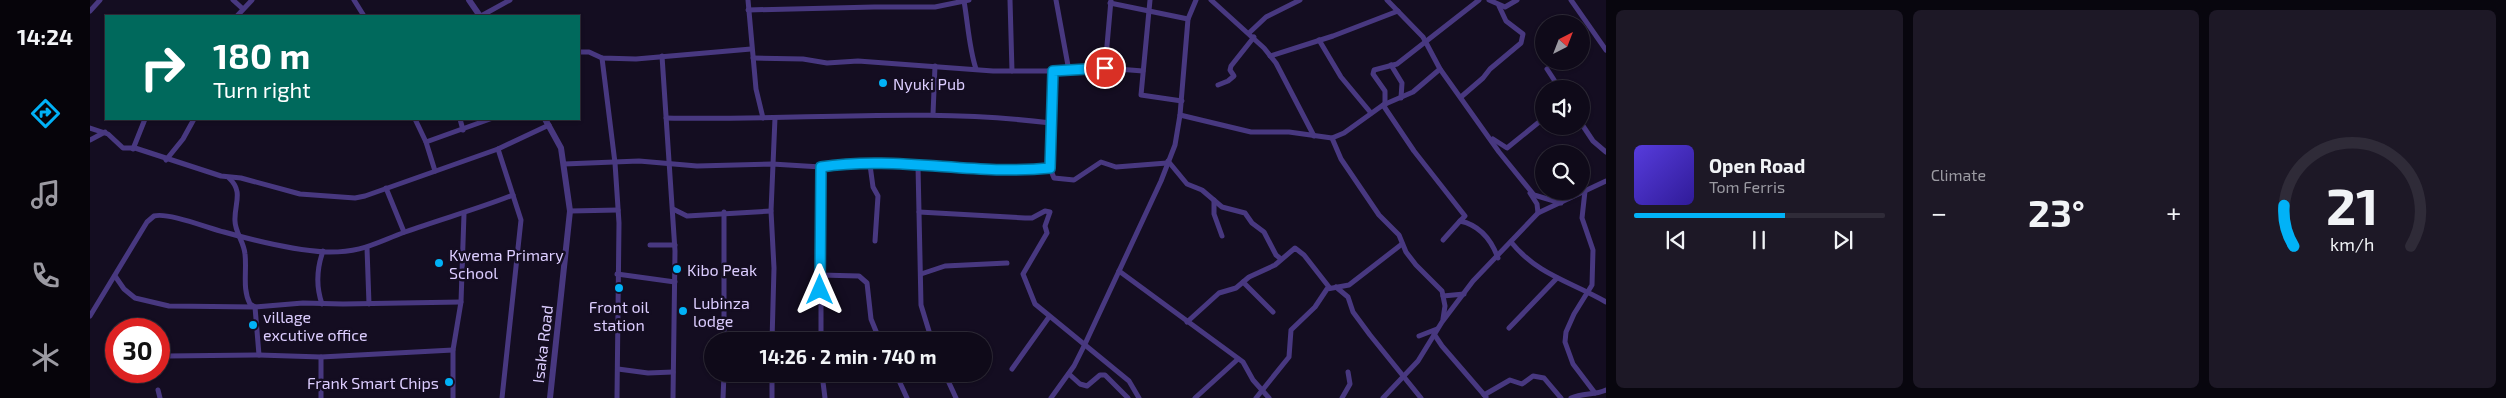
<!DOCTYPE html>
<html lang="en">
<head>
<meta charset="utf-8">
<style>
	body { margin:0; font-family:"Exo 2",sans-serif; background:#1d1826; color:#f1f3f6; height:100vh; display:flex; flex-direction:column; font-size:19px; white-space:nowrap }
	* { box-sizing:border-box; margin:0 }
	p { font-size:16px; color:#9b9aa2 }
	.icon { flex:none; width:28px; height:28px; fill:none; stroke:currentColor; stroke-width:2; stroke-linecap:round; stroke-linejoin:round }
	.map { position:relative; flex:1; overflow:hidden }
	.details { display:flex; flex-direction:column; gap:10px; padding:10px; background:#08060e; width:900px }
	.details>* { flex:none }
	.hud { position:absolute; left:15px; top:15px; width:475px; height:105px; border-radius:0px; box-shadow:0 1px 4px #0004,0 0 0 1px #2f2b38; background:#00695c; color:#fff; overflow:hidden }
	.needle { width:32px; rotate:42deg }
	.tools { position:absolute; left:1445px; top:15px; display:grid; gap:10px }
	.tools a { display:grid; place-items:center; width:55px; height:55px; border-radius:50%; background:#0f0a19; box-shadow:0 1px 4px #0004,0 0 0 1px #2f2b38; font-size:25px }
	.speed { position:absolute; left:15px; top:318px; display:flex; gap:10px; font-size:25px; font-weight:700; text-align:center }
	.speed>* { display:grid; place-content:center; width:65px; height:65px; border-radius:50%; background:#0f0a19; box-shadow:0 1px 4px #0004,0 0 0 1px #2f2b38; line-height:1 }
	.speed .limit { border:8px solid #d22; background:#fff; color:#111 }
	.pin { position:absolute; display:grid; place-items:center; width:42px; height:42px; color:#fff; margin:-21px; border:2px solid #fff; border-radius:50%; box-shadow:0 1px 5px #0007 }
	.me { position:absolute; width:55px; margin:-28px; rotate:0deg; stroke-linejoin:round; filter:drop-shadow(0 0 4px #0008) }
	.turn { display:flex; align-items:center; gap:18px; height:105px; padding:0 25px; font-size:22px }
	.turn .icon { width:65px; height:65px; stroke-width:2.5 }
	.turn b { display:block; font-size:35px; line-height:42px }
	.big { font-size:38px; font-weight:700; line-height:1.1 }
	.details .card { flex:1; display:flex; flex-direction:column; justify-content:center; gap:8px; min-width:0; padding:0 18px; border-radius:8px; background:#1d1826 }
	.details .dial { align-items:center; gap:0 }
	.dial svg { height:130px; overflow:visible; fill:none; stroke:#2f2b38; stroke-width:7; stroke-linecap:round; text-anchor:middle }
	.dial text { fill:#f1f3f6; stroke:none }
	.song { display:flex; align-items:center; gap:15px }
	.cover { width:60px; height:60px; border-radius:8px; background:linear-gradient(135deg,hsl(250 70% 55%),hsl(250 70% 35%)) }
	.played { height:5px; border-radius:2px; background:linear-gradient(90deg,#01b2f7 60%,#2f2b38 60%) }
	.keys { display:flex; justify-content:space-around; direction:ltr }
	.heat { display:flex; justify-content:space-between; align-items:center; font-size:28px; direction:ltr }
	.details .tiles { flex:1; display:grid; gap:10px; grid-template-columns:repeat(3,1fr) }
	.trip { position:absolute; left:614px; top:332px; width:288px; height:50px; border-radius:25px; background:#0f0a19; box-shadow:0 1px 4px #0004,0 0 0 1px #2f2b38; font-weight:700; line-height:50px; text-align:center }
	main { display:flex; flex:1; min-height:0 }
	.tab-bar { display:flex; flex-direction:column; width:90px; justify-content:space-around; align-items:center; background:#06040a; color:#9b9aa2 }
	.tab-bar .icon { width:35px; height:35px }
	.tab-bar .selected { color:#01b2f7 }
	.tab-bar b { font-size:22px; color:#f1f3f6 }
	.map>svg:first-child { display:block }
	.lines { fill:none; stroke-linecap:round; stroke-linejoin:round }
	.minor { stroke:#483880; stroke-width:5 }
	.tertiary { stroke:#483880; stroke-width:6 }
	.route-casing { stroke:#0174a1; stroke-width:12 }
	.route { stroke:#01b2f7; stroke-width:9 }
	.poi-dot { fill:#01b2f7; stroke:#140d21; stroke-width:2 }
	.labels { text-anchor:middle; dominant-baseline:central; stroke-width:5; stroke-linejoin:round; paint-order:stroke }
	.poi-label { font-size:16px; fill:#dccdff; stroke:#140d21; text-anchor:start }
	.street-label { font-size:16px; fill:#dccdff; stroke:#140d21 }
</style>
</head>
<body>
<main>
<nav class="tab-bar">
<b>14:24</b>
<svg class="icon selected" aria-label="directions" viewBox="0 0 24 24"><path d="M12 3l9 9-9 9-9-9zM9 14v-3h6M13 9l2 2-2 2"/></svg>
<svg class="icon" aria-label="music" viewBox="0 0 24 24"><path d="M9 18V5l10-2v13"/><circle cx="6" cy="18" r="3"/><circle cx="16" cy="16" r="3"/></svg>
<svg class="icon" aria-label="phone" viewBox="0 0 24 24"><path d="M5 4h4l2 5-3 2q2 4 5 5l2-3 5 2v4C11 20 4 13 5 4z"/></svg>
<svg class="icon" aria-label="climate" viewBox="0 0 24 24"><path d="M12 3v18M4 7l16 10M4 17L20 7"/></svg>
</nav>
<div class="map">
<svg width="1516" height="398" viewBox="0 0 1516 398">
	<rect width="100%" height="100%" fill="#140d21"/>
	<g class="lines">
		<g class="minor">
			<path d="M143,0l10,9"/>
			<path d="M264,0l10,16"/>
			<path d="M658,0l8,89 7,29"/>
			<path d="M920,0l2,71"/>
			<path d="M966,0l13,71"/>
			<path d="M1060,0l-9,95 41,6"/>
			<path d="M1121,0l53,48 12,15 38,73"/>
			<path d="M1297,0l36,37 17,32 59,83 35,43 27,8"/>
			<path d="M1399,0l16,7 12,-7"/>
			<path d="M1481,0l35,50"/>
			<path d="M874,1c4,23 5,47 12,68"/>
			<path d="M1020,3l78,16"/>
			<path d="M658,10l126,-3h61l34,-7"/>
			<path d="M0,11l10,-11"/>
			<path d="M147,16l15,-16"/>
			<path d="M391,16l29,-16"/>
			<path d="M1159,33l17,-16 34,-17"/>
			<path d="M1229,40l22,37 30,36"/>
			<path d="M489,52h10l13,6 34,1 115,-10"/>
			<path d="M572,56l13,195 -2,147"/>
			<path d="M1180,56l63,-20 65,-25"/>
			<path d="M512,58l13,105 4,60 -2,175"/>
			<path d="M663,58l50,1 24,4 31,-2 135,10h76l36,-3 38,3"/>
			<path d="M1301,65l11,18 -1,15"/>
			<path d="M1015,68l6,-68"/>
			<path d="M1457,69l13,20"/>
			<path d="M963,71l-3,97 4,10 20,2 27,-18 15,5 51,-4"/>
			<path d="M1128,85l10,-4 6,-5 -4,-6 1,-4 23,-29"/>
			<path d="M1371,97l22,-19 7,-9 31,-26 2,-9 -17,-13 -7,-15"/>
			<path d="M1293,105l31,46 51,65 -5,5c19,4 31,18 38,37"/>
			<path d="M1295,105v-14l-12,-17 1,-4 23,-6 82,-64"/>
			<path d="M843,114l2,-48"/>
			<path d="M1090,115l71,17h38l43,6 12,-5 39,-28 30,-13 27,-23"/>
			<path d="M576,118c130,3 256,-11 385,5"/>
			<path d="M325,119l11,23 9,29"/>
			<path d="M370,119l3,11"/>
			<path d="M1491,123l12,18 13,11"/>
			<path d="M0,128l18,6 15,14h12l86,28 20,2 59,16 55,4 10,-2 133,-47 51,-24"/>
			<path d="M1242,138l9,21 38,56 20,20 7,17 10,13 26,26 3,15 -2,13"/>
			<path d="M1403,139l14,9 37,-30"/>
			<path d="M0,140l15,-8"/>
			<path d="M336,142l64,-23"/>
			<path d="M43,149l12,-30"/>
			<path d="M408,149l23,71 -19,178"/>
			<path d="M76,160l17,-21 11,-20"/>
			<path d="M1078,161l19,23 15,6 20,17 23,6 7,10 12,9 12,23 5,4"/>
			<path d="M474,164l75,-3 58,5 75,-2 49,3 76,-2 112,5 41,-2"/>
			<path d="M780,165l3,22 5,9 -3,45"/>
			<path d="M828,166l3,139 11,36"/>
			<path d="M731,167v174"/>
			<path d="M139,178c15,14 5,26 6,43 0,11 9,21 10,33 2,17 -3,35 5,50l5,3 4,48"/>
			<path d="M296,188l18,44"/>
			<path d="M1495,191l-3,27 11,32 -1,35 -18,29 -8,18 -1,10 8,22 22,29"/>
			<path d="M1440,193l7,11 1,9"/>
			<path d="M1124,200v14l8,22"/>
			<path d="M583,209l14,7 84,-5"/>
			<path d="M480,211l48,-1"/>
			<path d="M829,212l106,6h7l13,-7 5,1 -5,14 2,7 -24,41 12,30 94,77 10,17"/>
			<path d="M1353,240l17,-19"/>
			<path d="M1421,242c28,34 59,39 95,60"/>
			<path d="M560,245h25"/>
			<path d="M277,248l2,56"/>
			<path d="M1029,271l124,91 10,18 16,18"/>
			<path d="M527,274l58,8"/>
			<path d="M831,274l24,-8 62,-3"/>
			<path d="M730,275l39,1 8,7 4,36 9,22"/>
			<path d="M25,276l9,13 11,9 34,8 86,1 48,-4 40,1 118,-2"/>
			<path d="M1153,282l30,30"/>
			<path d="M1246,287l12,10 5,15 17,23 51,63"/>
			<path d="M1353,296l21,-2"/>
			<path d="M232,304c-6,-17 -5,-36 1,-53"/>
			<path d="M0,316l57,-94 7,-6c14,-4 54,12 70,16 32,9 68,18 101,20 36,1 48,-8 80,-20 36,-13 73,-23 108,-37"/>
			<path d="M1097,322l32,-29 17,-5 13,-11 26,-12 20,-17 9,7 25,32"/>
			<path d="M1419,328l48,-50"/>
			<path d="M1344,334l8,12 44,51"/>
			<path d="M682,336h106"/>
			<path d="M1329,336l18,-7"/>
			<path d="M634,341v-129"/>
			<path d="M682,341l2,-73 -3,-57 4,-93"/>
			<path d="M77,356l92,-1 62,2 132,-7"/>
			<path d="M231,357v41"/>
			<path d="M528,369l30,4 25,-1"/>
			<path d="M922,369l37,-52"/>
			<path d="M682,374v24"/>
			<path d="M732,374l3,24"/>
			<path d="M806,374l11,24"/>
			<path d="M855,374l11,24"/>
			<path d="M979,374l11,10 7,2 13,-11h5l23,23"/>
			<path d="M68,390l2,8"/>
			<path d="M1394,395l26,-15 12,4 11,-8 11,2 17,20"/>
			<path d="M363,398v-48l8,-48 3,-88"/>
			<path d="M633,398l1,-24"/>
			<path d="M961,398l23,-32 11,-22 76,-163 14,-36 5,-30 8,-96 8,-19"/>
			<path d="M1105,398l43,-39"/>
			<path d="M1166,398l33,-41 2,-27 24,-23 12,-18 22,-4 53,-41"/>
			<path d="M1252,398l8,-14 -2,-12"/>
			<path d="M1293,398l35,-37 24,-39 31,-41 65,-68 68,-32"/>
			<path d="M1481,398c12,-5 24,-3 35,-8"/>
		</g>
		<g class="tertiary">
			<path d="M379,0l11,16"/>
			<path d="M455,119l16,29 9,63 -20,187"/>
		</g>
	</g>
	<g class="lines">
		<defs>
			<path id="route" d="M730,290l1,-123c75,-12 153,9 229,1l3,-97 52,-3"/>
		</defs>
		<use href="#route" class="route-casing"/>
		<use href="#route" class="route"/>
	</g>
	<g class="poi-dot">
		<circle cx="793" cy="83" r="5"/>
		<circle cx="349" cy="263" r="5"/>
		<circle cx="587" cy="269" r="5"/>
		<circle cx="529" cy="288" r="5"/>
		<circle cx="593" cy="311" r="5"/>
		<circle cx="163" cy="325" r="5"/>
		<circle cx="359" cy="382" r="5"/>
	</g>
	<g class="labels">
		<g class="poi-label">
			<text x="803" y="83">Nyuki Pub</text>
			<text x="359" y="254">Kwema Primary<tspan x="359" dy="18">School</tspan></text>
			<text x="597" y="269">Kibo Peak</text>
			<text x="603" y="302">Lubinza<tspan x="603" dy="18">lodge</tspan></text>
			<text x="529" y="306" text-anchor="middle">Front oil<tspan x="529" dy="18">station</tspan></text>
			<text x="173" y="316">village<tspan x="173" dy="18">excutive office</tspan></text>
			<text x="349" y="382" text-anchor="end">Frank Smart Chips</text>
		</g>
		<g class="street-label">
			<text transform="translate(452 344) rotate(-83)">Isaka Road</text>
		</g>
	</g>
</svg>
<div class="tools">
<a><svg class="needle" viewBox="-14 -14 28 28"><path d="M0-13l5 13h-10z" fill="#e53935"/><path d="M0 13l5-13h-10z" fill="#9b9aa2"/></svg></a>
<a><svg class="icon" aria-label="sound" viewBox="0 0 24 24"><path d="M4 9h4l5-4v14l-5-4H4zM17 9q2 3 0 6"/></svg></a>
<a><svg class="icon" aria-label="search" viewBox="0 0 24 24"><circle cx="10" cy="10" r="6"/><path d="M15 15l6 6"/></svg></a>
</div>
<div class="speed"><div class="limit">30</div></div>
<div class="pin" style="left:1015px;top:68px;background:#d93025"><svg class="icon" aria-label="arrive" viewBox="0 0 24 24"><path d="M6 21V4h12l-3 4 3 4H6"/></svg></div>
<svg class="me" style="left:730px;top:290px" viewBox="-20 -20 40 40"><path d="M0-17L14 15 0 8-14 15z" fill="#01b2f7" stroke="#fff" stroke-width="4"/></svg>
<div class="trip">14:26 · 2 min · 740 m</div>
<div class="hud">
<div class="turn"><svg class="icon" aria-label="right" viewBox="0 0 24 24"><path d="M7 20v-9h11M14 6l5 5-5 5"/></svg><div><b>180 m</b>Turn right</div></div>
</div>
</div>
<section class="details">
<div class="tiles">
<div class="card">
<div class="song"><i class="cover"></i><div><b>Open Road</b><p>Tom Ferris</p></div></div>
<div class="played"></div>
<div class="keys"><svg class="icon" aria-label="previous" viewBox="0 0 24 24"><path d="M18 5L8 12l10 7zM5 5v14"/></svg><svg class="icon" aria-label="pause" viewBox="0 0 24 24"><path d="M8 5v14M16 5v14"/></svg><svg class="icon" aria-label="next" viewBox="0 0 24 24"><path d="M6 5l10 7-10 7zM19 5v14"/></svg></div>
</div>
<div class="card"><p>Climate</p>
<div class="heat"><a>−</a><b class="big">23°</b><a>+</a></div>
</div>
<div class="card dial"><svg viewBox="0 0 100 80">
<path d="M14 69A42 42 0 1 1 86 69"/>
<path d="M14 69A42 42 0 0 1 8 44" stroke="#01b2f7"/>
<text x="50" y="56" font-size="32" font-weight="700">21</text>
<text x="50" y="72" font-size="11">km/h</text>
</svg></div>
</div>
</section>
</main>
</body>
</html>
